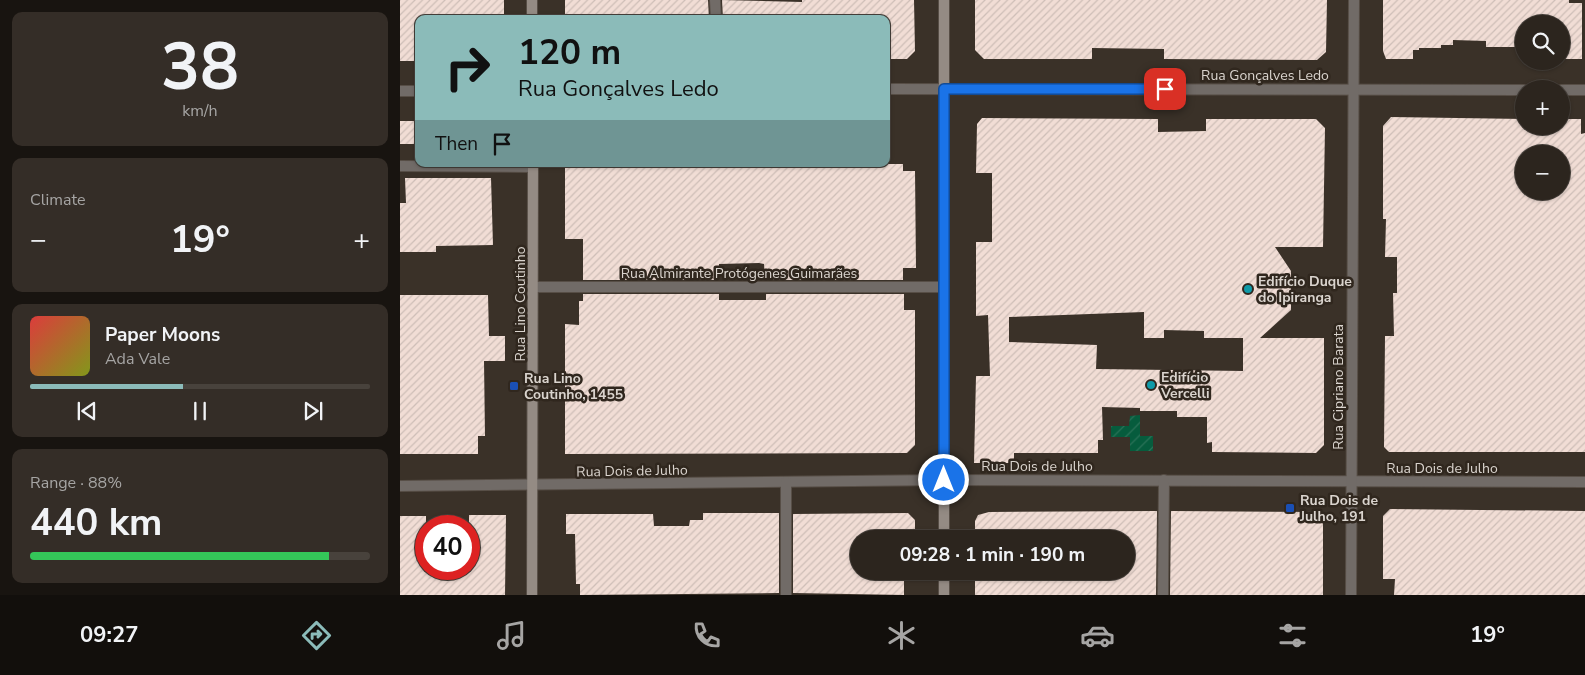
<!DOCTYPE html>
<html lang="en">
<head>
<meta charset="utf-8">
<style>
	body { margin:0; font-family:"Nunito Sans",sans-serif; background:#342d27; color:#f1f3f6; height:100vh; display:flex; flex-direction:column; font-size:19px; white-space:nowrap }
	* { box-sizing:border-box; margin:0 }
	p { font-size:16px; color:#a6a5a4 }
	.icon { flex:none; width:28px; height:28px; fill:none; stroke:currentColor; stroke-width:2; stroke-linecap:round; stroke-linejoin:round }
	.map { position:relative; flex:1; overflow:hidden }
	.sheet { display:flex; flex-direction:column; gap:12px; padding:12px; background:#181410; width:400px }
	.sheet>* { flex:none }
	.guide { position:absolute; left:15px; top:15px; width:475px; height:152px; border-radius:10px; box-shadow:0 1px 4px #0004,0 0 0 1px #48423c; background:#8bbbb9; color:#111; overflow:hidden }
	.tools { position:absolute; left:1115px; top:15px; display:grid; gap:10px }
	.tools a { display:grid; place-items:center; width:55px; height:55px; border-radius:50%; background:#2c251e; box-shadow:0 1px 4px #0004,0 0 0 1px #48423c; font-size:25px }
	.speed { position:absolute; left:15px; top:515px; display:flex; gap:10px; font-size:25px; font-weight:700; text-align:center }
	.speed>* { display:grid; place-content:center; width:65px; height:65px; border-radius:50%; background:#2c251e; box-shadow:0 1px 4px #0004,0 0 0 1px #48423c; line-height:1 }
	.speed .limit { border:8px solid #d22; background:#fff; color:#111 }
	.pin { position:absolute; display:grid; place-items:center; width:42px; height:42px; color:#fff; margin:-21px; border-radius:10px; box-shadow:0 2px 8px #0006 }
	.me { position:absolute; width:55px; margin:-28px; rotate:0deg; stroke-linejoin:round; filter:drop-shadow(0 0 4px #0008) }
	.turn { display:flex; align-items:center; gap:18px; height:105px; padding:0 20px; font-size:22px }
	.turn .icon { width:65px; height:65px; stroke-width:2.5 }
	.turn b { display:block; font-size:35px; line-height:42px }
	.then { display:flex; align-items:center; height:48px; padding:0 20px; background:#0003; gap:10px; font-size:19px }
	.big { font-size:38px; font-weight:700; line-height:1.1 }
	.sheet .tile { flex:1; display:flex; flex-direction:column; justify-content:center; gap:8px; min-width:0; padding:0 18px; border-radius:10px; background:#342d27 }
	.sheet .dial { align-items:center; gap:0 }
	.dial b { font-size:65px; line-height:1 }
	.song { display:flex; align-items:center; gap:15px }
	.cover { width:60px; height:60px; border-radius:8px; background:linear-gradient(135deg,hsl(0 70% 55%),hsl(70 70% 35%)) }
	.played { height:5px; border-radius:2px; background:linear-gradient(90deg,#8bbbb9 45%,#48423c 45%) }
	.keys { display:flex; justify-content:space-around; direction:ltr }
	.heat { display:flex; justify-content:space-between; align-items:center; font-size:28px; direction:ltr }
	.charge { height:8px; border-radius:4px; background:linear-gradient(90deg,#34c759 88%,#48423c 0) }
	.trip { position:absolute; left:450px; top:530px; width:285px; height:50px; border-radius:25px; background:#2c251e; box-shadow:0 1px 4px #0004,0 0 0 1px #48423c; font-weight:700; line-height:50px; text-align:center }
	.menu { display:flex; height:80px; justify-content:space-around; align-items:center; background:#120f0c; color:#a6a5a4 }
	.menu .icon { width:35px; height:35px }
	.menu .on { color:#8bbbb9 }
	.menu b { font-size:22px; color:#f1f3f6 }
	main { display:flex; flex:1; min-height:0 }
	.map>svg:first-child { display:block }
	.garden { fill:url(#garden-furrows) }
	.building { fill:url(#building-hatch); fill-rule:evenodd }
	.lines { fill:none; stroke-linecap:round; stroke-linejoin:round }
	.lane-casing { stroke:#574e46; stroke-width:12 }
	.street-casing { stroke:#574e46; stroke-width:12 }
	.secondary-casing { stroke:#574e46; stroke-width:12 }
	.lane { stroke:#716b67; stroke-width:10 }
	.street { stroke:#716b67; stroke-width:10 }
	.secondary { stroke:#948b84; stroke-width:10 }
	.route-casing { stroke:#114b97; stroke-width:12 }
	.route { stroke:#1a73e8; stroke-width:9 }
	.culture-dot { fill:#0f9aa8; stroke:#30271e; stroke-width:2 }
	.transit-dot { fill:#1a4fb4; stroke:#30271e; stroke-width:2 }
	.labels { text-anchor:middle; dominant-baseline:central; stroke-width:5; stroke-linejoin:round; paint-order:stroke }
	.street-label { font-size:14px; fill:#dad4ce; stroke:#30271e }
	.poi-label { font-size:14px; font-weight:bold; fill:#dad4ce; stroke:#30271e; text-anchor:start }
</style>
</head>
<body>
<main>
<section class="sheet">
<div class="tile dial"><b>38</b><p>km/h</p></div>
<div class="tile"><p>Climate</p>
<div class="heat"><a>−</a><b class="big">19°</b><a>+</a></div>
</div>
<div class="tile">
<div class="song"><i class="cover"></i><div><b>Paper Moons</b><p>Ada Vale</p></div></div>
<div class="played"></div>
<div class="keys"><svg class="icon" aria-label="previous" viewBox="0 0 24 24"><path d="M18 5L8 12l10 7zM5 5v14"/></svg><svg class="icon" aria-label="pause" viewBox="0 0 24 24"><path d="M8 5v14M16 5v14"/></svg><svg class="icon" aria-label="next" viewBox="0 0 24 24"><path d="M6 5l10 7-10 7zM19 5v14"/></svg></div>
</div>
<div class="tile"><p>Range · 88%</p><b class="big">440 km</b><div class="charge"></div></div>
</section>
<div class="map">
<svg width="1185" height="595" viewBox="0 0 1185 595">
	<defs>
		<pattern id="garden-furrows" width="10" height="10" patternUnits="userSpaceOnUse" patternTransform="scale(1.25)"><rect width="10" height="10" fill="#065c3d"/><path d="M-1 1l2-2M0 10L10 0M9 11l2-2" fill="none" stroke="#2a7258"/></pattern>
		<pattern id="building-hatch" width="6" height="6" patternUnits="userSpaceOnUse" patternTransform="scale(1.25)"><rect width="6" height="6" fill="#f1ddd5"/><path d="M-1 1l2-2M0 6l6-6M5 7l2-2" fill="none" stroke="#cebeb7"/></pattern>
	</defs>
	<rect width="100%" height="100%" fill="#3a3128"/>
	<path class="garden" d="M740,415v21h13v15h-23v-14h-19v-11h18l1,-10z"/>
	<g class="building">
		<path d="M0,0h104v19h-85v42h-19z"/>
		<path d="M165,0h143l1,19h-144z"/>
		<path d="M322,0l80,2v-2h112l1,51 -8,8h-21v-40h-163z"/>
		<path d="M575,0h352l-1,52 -9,8 -153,-1v-10l-72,-1v11h-108l-9,-9z"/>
		<path d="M983,0h186v3h13v56h-21v-35h-37v23h-38v-6l-33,-1v5h-12v3h-22v2h-6v9h-27l-3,-8z"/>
		<path d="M991,117l133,2v7h37v-7h20v15l4,-1v319h-196l-5,-5 1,-111h9l-1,-43h4v-36h-12l1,-38h-3v-93zM1124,154h37v37h-37z"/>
		<path d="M582,118l176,1v13l48,-1v-12h110l9,9 -2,119h-48l16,24v39l-31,28h64v107l-8,8 -104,-1v-10l-5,1v-26h-30v-6h-37v-3l-38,-1 1,33h-5v13h-84v10h-40l2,-87h14l-2,-61 -12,1v-74h16v-69h-16l1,-49zM744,312v26h20v-8l40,1v7h39v33l-147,-2 1,-24 -88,-3v-25z"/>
		<rect x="0" y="121" width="19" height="23"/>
		<path d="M165,164h338v7h12l1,97h-13v12h-138l-1,-16 -5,-1 -40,1v16h-136v-41h-18z"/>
		<path d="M5,178h86l2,67 -57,1v6h-36v-49h6z"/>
		<path d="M183,294h136v6h47v-6h138v16h11v135l-8,8 -342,1v-130l14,1v-24h4z"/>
		<path d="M0,295h88l1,41h16v25h-21l1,75h-7v18h-78z"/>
		<path d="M990,509l195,2v84h-191l1,-16h-12v-63z"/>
		<path d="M757,511l-1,84h-181v-24h151v-32h-151v-18l3,-6 11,-3z"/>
		<path d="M771,511l152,1v83h-153z"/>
		<path d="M303,513h76v80l-199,2v-11h-4l-1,-50h-9v-20h87l1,12h35l1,-6h13z"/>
		<path d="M508,513l7,7v19h-56v32h56v9h-11v15l-111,-2v-79z"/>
		<path d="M69,515h37l-1,80h-105v-79h26v53h43z"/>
	</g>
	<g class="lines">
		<defs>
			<path id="lane" d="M0,166l133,1"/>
			<g id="street">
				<path d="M315,0l1,19"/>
				<path d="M486,89l638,1"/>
				<path d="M1161,90h24"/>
				<path d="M0,91h19"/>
				<path d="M134,287h409"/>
				<path d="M0,486l544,-6 641,2"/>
				<path d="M386,595v-113"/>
				<path d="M763,595l1,-115"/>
				<path d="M951,595l3,-595"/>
			</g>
			<g id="secondary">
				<path d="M132,19v-19"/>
				<path d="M544,539v-539"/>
				<path d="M132,595l1,-431"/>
				<path d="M544,595v-24"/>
			</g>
		</defs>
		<use href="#lane" class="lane-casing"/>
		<use href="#street" class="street-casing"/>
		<use href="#secondary" class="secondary-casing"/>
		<use href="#lane" class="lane"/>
		<use href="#street" class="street"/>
		<use href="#secondary" class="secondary"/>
	</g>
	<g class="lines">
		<defs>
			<path id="route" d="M544,480v-391h221"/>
		</defs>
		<use href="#route" class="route-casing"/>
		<use href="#route" class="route"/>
	</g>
	<g class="culture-dot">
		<circle cx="848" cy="289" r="5"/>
		<circle cx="751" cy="385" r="5"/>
	</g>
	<g class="transit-dot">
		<rect x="109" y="381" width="10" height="10" rx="2.5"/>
		<rect x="885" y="503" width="10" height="10" rx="2.5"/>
	</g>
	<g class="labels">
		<g class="street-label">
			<text x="865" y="75">Rua Gonçalves Ledo</text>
			<text x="339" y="273">Rua Almirante Protógenes Guimarães</text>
			<text transform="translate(120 304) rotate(-90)">Rua Lino Coutinho</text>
			<text transform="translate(938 387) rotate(-90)">Rua Cipriano Barata</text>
			<text x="637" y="466">Rua Dois de Julho</text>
			<text x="1042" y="468">Rua Dois de Julho</text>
			<text transform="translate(232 471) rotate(-1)">Rua Dois de Julho</text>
		</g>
		<g class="poi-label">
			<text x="858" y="281">Edifício Duque<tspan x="858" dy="16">do Ipiranga</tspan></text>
			<text x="761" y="377">Edifício<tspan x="761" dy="16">Vercelli</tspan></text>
			<text x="124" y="378">Rua Lino<tspan x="124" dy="16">Coutinho, 1455</tspan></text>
			<text x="900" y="500">Rua Dois de<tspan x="900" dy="16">Julho, 191</tspan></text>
		</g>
	</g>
</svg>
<div class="tools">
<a><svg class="icon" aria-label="search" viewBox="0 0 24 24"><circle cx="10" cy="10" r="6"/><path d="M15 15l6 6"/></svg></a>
<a>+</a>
<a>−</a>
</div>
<div class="speed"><div class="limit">40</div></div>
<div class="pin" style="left:765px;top:89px;background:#d93025"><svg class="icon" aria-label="arrive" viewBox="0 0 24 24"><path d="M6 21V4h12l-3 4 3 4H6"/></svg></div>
<svg class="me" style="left:544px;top:480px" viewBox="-20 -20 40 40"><circle r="17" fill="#1a73e8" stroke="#fff" stroke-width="3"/><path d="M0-11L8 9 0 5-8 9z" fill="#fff"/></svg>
<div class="trip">09:28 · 1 min · 190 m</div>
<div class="guide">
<div class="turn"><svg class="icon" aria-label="right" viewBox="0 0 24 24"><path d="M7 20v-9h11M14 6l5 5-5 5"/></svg><div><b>120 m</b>Rua Gonçalves Ledo</div></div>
<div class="then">Then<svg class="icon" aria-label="arrive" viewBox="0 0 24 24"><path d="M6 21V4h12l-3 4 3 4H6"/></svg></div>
</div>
</div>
</main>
<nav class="menu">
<b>09:27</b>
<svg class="icon on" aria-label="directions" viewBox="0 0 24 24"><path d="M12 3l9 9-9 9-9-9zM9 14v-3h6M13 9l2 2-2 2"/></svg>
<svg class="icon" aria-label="music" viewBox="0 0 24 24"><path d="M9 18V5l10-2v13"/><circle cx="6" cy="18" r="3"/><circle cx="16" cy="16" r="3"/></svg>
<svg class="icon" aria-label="phone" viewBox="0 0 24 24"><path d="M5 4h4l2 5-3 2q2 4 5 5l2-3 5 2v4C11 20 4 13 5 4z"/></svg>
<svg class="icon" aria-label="climate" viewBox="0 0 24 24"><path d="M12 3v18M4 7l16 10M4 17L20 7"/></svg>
<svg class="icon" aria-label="car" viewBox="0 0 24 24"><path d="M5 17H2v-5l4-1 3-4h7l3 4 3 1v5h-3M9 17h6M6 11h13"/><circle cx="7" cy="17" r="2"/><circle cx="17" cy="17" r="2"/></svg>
<svg class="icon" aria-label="filters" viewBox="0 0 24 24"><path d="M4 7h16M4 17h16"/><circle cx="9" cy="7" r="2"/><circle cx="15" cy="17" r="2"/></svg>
<b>19°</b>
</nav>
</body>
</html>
